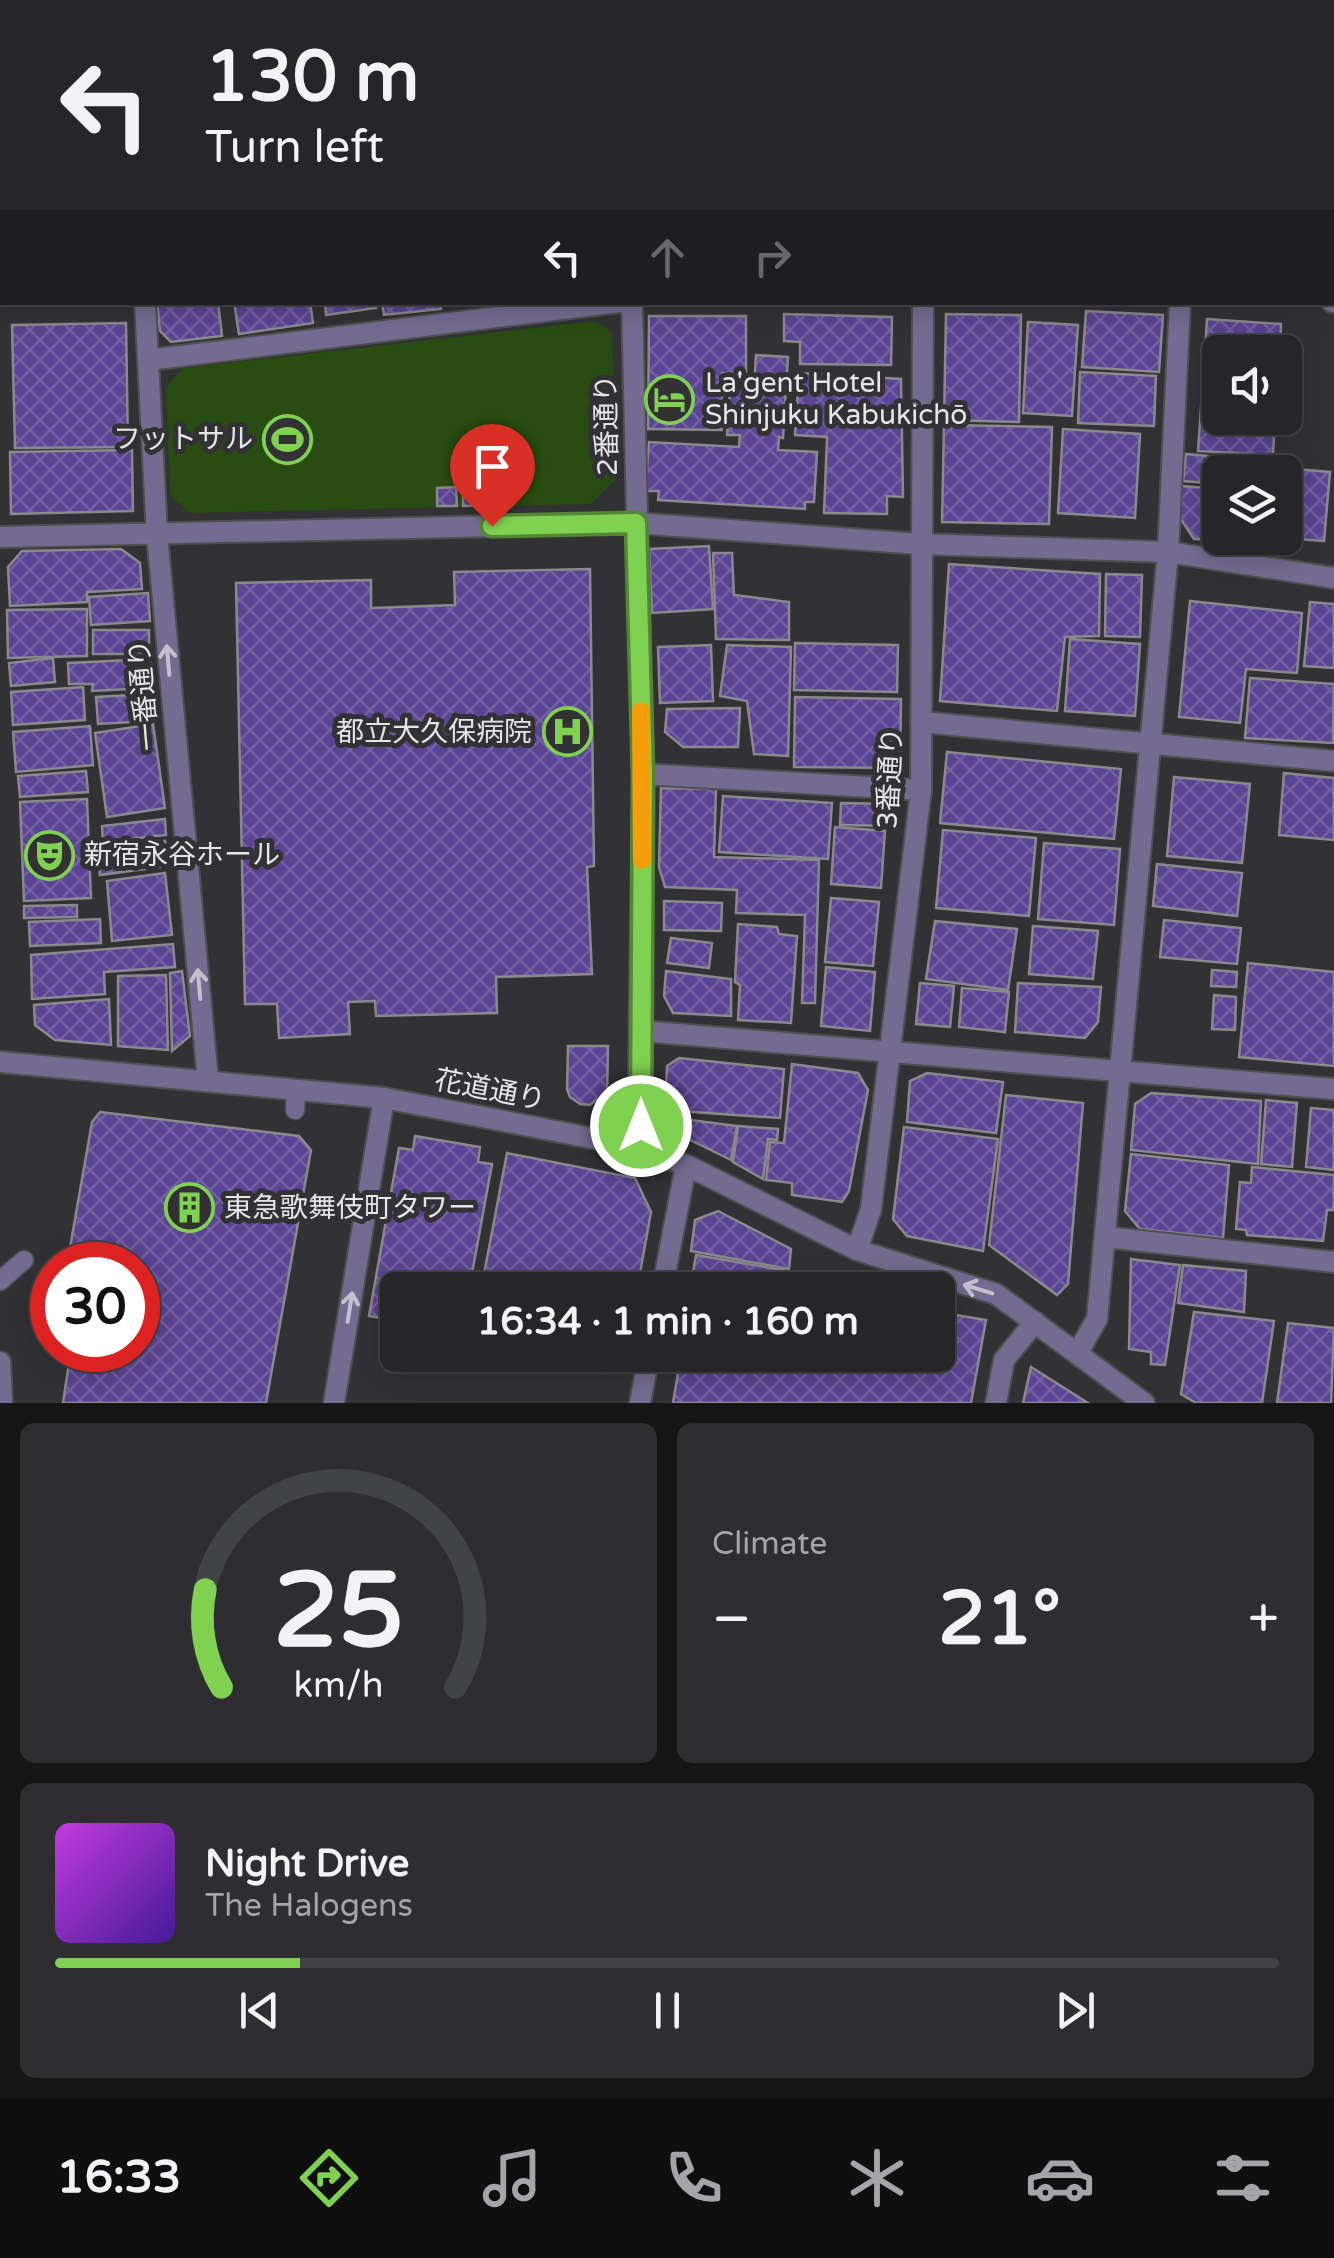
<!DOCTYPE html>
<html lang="en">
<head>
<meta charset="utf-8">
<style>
	body { margin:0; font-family:"Varela Round","Noto Sans JP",sans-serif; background:#2e2e30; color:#f1f3f6; height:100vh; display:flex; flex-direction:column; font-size:38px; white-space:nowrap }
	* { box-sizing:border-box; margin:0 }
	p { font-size:32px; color:#a4a5a8 }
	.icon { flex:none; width:55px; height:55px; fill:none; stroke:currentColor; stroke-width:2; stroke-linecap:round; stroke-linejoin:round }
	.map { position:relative; height:1403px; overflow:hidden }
	.panel { display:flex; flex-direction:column; gap:20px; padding:20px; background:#151516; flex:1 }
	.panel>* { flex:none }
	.top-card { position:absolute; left:0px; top:0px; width:1335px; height:305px; box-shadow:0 5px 25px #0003,0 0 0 2px #424345; background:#262628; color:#f1f3f6; overflow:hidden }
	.buttons { position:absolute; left:1202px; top:335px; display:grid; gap:20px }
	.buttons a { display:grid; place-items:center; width:100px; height:100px; border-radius:15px; background:#262628; box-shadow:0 5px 25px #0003,0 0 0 2px #424345; font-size:50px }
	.speed { position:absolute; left:30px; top:1242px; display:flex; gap:20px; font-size:50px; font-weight:700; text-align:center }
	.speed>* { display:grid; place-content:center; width:130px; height:130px; border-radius:50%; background:#262628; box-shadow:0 5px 25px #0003,0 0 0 2px #424345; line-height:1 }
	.speed .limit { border:15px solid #d22; background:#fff; color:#111 }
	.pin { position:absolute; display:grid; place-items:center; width:85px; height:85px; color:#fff; margin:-102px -42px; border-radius:50% 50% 50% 0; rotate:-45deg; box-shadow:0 0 10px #0007 }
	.pin .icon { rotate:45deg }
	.me { position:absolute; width:110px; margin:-55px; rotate:0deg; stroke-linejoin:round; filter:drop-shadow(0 0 8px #0008) }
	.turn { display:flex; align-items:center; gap:35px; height:210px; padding:0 40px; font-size:45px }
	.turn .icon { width:130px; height:130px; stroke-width:2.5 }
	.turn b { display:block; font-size:70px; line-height:85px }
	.lanes { display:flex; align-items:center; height:95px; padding:0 40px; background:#0003; justify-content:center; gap:50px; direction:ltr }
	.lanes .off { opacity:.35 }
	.big { font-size:75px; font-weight:800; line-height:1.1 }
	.panel .tile { flex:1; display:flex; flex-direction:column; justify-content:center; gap:15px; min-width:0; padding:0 35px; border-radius:15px; background:#2e2e30 }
	.panel .dial { align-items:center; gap:0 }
	.dial svg { height:260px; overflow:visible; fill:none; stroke:#424345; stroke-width:7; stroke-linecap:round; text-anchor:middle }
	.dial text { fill:#f1f3f6; stroke:none }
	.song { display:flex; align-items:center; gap:30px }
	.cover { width:120px; height:120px; border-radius:15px; background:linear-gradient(135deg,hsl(290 70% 55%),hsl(260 70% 35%)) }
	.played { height:10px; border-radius:5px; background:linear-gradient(90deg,#80d052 20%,#424345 20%) }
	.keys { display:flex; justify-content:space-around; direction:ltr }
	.heat { display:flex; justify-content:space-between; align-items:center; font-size:55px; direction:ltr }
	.panel .tiles { flex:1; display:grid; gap:20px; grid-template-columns:1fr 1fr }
	.tile:last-child { grid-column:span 2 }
	.trip { position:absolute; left:380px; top:1272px; width:575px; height:100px; border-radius:15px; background:#262628; box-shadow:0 5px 25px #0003,0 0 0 2px #424345; font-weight:800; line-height:100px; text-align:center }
	.dock { display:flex; height:160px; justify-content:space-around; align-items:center; background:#0f0f10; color:#a4a5a8 }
	.dock .icon { width:70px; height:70px }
	.dock .on { color:#80d052 }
	.dock b { font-size:45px; color:#f1f3f6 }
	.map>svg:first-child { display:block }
	.green { fill:#284c11 }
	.building { fill:url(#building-cross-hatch); stroke:#8a898d; stroke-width:2.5 }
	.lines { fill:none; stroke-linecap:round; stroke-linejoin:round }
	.service-casing { stroke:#4f4f51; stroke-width:21 }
	.minor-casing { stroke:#4f4f51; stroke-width:24 }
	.primary-casing { stroke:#4f4f51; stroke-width:29 }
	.service { stroke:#746c90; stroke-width:18 }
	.minor { stroke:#746c90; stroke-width:20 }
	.primary { stroke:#b5a4ee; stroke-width:25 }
	.oneway { stroke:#c4c1cd }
	.route-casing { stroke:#538735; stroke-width:25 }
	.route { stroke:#80d052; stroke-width:18 }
	.slow { stroke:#f59e0b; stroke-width:18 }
	.labels { text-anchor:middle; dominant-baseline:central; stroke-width:10; stroke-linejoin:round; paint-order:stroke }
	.poi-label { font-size:28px; fill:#e6e5e7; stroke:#323235; text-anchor:start }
	.street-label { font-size:28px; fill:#e6e5e7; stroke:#323235 }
</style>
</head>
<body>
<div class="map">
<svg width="1334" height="1403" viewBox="0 0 1334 1403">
	<defs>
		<pattern id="building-cross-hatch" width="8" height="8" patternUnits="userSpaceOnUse" patternTransform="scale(2.5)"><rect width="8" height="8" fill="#5b4493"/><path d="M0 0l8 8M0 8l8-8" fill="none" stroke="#735fa2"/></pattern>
	</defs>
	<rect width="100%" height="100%" fill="#323235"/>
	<path class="green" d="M596,321l16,12 4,146 -25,25 -401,9 -20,-18 -4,-108 17,-19z"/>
	<g class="building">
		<path d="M1308,0h26v131l-2,-129h-24z"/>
		<path d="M157,302h61l4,34 -51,6 -11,-11z"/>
		<path d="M234,302h76l3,21 -74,11z"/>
		<path d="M325,302h50l1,6 -50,7z"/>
		<path d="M382,302h58l1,7 -57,6z"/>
		<path d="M1086,311l77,4 -4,57 -77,-5z"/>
		<path d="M784,314l108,3 -1,48 -91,-1v-22l-16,-1z"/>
		<path d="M946,314l75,1 -2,107 -75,-2z"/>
		<path d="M649,316h97v58l-24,-1v57l-74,-1z"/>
		<path d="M1207,319l74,5 -1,28h-60v66h55l-2,37 -75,-4z"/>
		<path d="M1028,322l50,3 -6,91 -49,-3z"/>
		<path d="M126,323l2,124 -113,1 -3,-123z"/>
		<path d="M756,355l32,2 -5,81 -4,-1 -1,13 39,2 -3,50h-9v7l-147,-9 1,-9h-14l4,-49 90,5 1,-12h-13l3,-48 24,1z"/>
		<path d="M1080,372l76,4 -2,50 -76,-3z"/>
		<path d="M799,373l102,6 2,118 -16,-1v18l-63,-1 3,-76 -32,-2z"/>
		<path d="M944,425l108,2 -3,97 -107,-2z"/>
		<path d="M1063,429l77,5 -5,84 -77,-5z"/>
		<path d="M132,450l1,61 -122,3 -1,-62z"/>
		<path d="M1186,454l67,6 -1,11 17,1h-49v12l-37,-3z"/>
		<path d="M1283,468l47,4 -6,69 -44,-3h5z"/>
		<path d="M512,486v19l-49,1v-19z"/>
		<path d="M1181,486l39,3v49h13v2l-39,-1 -14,-21z"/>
		<path d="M456,487l1,19h-20v-18z"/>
		<path d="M709,546l4,63 -61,4 -3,-64z"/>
		<path d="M121,549l19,14 2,26 -55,3v10l-77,4 -2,-39 14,-16z"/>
		<path d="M713,553h19l2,42 55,7v38l-73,-1z"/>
		<path d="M949,564l151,10 -1,62 -34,1 -8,74 -117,-10z"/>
		<path d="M590,569l4,297 -7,1 5,107 -96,3 1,36 -121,3 -1,-15 -27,1 2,32 -71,4 -2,-34h-32l-9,-421 135,-3v28l84,-3 -1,-33z"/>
		<path d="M1106,574l36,1 -2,62 -35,-1z"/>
		<path d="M148,593l2,28 -59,4 -2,-28z"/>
		<path d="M1190,601l112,12 -5,60 -51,-4 -6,54 -61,-6z"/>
		<path d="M1310,602l24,2v64l-30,-2z"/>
		<path d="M87,609v47l-79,2 -1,-48z"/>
		<rect x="93" y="630" width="56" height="24"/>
		<path d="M1070,639l70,5 -5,72 -70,-5z"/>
		<path d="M795,643l103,2 -1,47 -103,-2z"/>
		<path d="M711,645l2,56 -53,2 -2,-56z"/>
		<path d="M727,645l64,2 -3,109 -34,-2 -7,-53 -27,-5z"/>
		<path d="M53,658l2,24 -44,4 -2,-23z"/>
		<path d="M151,659l-2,29 -57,3 1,-7h-24l-1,-21z"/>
		<path d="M1250,678l84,6 -1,59 -88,-5z"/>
		<path d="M83,687l2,33 -72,5 -2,-33z"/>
		<path d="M149,694l2,27 -53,3 -2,-27z"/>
		<path d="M795,697l106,2 -1,69 -106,-1z"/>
		<path d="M740,708l-2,39h-55l-18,-15 2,-23z"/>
		<path d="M153,724l12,84 -58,9 -12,-84z"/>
		<path d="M90,726l3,39 -77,7 -3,-40z"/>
		<path d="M947,752l174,17 -7,70 -174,-16z"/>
		<path d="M86,771l2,21 -68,5 -2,-21z"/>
		<path d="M1284,773l50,5v62l-55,-5z"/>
		<path d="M1174,777l76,7 -8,79 -75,-7z"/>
		<path d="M661,788l55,1 -2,68 105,3 -4,143h-13l3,-88 -69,-2 1,-23 -72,-3 -6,-20z"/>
		<path d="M723,796l109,7 -4,56 -109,-7z"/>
		<path d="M87,799l4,99 -67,3 -4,-99z"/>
		<path d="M841,803l50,1v22l-51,-1z"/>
		<path d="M165,819l1,16 -63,7 -1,-16z"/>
		<path d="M835,827l50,4 -4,57 -50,-4z"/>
		<path d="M943,830l93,8 -7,78 -93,-8z"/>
		<path d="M165,841l3,25 -68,9 -3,-26z"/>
		<path d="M1044,843l76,6 -6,76 -76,-6z"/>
		<path d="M1157,864l85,9 -5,43 -84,-10z"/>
		<path d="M165,873l7,62 -60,6 -5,-60z"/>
		<path d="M831,898l48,4 -6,64 -48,-4z"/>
		<path d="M664,901l58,2 -1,28 -57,-1z"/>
		<path d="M77,905v12l-53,1v-12z"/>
		<path d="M100,919l1,24 -71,3 -1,-24z"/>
		<path d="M1164,920l77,8 -4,36 -77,-7z"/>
		<path d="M935,921l82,8 -9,61 -82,-11z"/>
		<path d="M738,924l39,3 2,7 18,2 -6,87 -53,-3 2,-35 -5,-3z"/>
		<path d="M1033,926l65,5 -5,48 -64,-5z"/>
		<path d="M671,938l41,5 -3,25 -42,-5z"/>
		<path d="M173,944l2,23 -71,5 1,22 -73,5 -1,-44z"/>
		<path d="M1248,963l86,9v94l-95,-9z"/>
		<path d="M826,967l49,5 -5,59 -49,-5z"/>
		<path d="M1212,970l25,2 -1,15 -25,-1z"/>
		<path d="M182,971l8,65 -18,15 -2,-78z"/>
		<path d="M666,971l65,8v37l-58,-3 -9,-17z"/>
		<path d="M166,975l2,75 -50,-4v-70z"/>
		<path d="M920,983l34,3 -4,41 -34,-3z"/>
		<path d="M1018,983l83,4 -3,35 -13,16 -70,-6z"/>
		<path d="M962,988l47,4 -4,40 -46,-5z"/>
		<path d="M1214,995l22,2 -1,33 -23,-1z"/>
		<path d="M109,999l2,46 -56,-5 -20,-15 -1,-20z"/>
		<path d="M568,1046h40l-1,52 -10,1 -7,6 -10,-1 -10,-7 -3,-8z"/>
		<path d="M679,1058l105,11 -4,49 -115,-8 2,-44z"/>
		<path d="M792,1064l66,9 10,17 -19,101 -7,11 -50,-7v-12l-26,-3 4,-38 14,1z"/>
		<path d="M927,1073l76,9 -7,51 -89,-11 3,-41z"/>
		<path d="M1151,1093l110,8 -3,63 -127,-14 4,-46z"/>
		<path d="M1006,1095l77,8 -15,181 -11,11 -68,-50z"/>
		<path d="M1266,1100l31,3 -5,64 -31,-3z"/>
		<path d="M1311,1108l23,2v60l-28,-3z"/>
		<path d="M100,1112l199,24 12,14 -45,253h-203l7,-47 -17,-6h85v-85h-71l25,-143z"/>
		<path d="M667,1117l70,9 -6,34 -65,-32 -3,-4z"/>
		<path d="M738,1126l40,3 -1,11 -9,-1 -5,40 -30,-17z"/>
		<path d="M904,1127l94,12 -15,112 -76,-15 -14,-17z"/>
		<path d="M415,1136l65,11 -2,15 14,2 -23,126h-71v41l-7,-1 2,-10 -24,-4 30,-168 14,2z"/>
		<path d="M507,1153l128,25 16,34 -14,78h-156z"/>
		<path d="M1131,1154l98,11 -6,73 -83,-9 -15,-18z"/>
		<path d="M1252,1167l82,8v35h-7l-4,31 -76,-6 -1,-5 -10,-1 4,-47 11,1z"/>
		<path d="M718,1211l73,38 -2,20 -98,-18 4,-31z"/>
		<path d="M696,1255l144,25 -1,7 16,3h-165z"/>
		<path d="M1131,1259l49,6 -15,100 -14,-1v-12l-22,-3z"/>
		<path d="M1183,1265l63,6 -2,41 -66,-9z"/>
		<path d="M938,1312l48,8 -15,83h-298l8,-48h257z"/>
		<path d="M1194,1312l80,9 -12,82h-66l-15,-9z"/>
		<path d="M1288,1323l46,5 -3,75h-54z"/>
		<path d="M511,1355h113l-18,18z"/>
		<path d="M1031,1367l57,36h-65z"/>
	</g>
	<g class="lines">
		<defs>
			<g id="service">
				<path d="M86,0v2"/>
				<path d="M295,1110l1,-20"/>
				<path d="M0,1281l24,-21"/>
			</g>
			<g id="minor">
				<path d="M326,0v2"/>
				<path d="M1196,2v-2"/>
				<path d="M145,302l12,233 51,546"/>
				<path d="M632,302l11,472 -5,373"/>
				<path d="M1332,302h2"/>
				<path d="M148,360l472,-58"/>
				<path d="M0,537l636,-14 284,21 248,8 166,26"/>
				<path d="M921,722l413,39"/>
				<path d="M643,774l278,16"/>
				<path d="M641,1031l693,58"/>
				<path d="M0,1062l384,36 254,49 48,18 171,85 139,44 148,109"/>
				<path d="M1105,1237l229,25"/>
				<path d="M857,1250l14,-41 50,-419 2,-488"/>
				<path d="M662,1290l24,-125"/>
				<path d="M1078,1352l19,-33 71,-767 12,-250"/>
				<path d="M0,1362l2,41"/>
				<path d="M334,1403l50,-305"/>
				<path d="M640,1403l9,-48"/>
				<path d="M996,1403l8,-43 31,-38"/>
			</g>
			<g id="primary">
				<path d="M640,2l17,-2"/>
				<path d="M899,2l12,-2"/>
				<path d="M0,94l2,-1"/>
				<path d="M0,140l2,-1"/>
			</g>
		</defs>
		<use href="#service" class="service-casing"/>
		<use href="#minor" class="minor-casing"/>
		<use href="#primary" class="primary-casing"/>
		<use href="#service" class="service"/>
		<use href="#minor" class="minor"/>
		<use href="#primary" class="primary"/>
	</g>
	<defs><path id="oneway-shaft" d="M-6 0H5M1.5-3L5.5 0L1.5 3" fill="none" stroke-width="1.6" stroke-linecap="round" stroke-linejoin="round" transform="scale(2.5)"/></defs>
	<g class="oneway">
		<use href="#oneway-shaft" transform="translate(168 660) rotate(-95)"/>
		<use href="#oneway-shaft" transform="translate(199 984) rotate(-95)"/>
		<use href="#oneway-shaft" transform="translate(978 1289) rotate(-163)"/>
		<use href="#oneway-shaft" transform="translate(350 1307) rotate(-81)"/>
	</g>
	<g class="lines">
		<defs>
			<path id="route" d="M492,526l144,-3 7,251 -2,352"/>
		</defs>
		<use href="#route" class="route-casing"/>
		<use href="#route" class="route"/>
		<path class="slow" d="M641,711l1,149"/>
	</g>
	<defs>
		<symbol id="hotel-ring" viewBox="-11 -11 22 22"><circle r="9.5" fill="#323235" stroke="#80d052" stroke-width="1.5"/><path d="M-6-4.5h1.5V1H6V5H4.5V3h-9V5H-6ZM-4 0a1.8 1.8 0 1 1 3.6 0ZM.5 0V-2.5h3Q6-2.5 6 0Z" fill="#80d052"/></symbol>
		<symbol id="stadium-ring" viewBox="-11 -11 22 22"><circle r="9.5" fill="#323235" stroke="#80d052" stroke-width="1.5"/><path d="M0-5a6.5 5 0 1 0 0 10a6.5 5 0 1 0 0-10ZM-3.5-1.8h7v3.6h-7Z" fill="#80d052"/></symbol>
		<symbol id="hospital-ring" viewBox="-11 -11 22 22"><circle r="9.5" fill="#323235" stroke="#80d052" stroke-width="1.5"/><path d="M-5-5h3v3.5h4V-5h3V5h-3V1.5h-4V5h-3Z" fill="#80d052"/></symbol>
		<symbol id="theatre-ring" viewBox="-11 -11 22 22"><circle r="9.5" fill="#323235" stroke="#80d052" stroke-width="1.5"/><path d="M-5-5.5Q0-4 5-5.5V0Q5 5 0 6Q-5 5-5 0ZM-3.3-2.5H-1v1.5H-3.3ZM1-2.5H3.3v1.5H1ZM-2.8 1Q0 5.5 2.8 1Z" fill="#80d052"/></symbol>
		<symbol id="building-ring" viewBox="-11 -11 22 22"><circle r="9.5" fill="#323235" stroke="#80d052" stroke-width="1.5"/><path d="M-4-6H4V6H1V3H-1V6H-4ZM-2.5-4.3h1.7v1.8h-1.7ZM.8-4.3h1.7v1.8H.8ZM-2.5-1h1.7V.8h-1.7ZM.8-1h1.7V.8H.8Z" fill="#80d052"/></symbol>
	</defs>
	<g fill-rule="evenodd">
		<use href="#hotel-ring" x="642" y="372" width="55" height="55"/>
		<use href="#stadium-ring" x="260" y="412" width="55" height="55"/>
		<use href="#hospital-ring" x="540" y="704" width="55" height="55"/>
		<use href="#theatre-ring" x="22" y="828" width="55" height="55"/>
		<use href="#building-ring" x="162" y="1180" width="55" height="55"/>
	</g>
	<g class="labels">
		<g class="poi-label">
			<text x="705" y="383">La'gent Hotel<tspan x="705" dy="32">Shinjuku Kabukichō</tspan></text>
			<text x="253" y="439" text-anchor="end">フットサル</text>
			<text x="532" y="732" text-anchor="end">都立大久保病院</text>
			<text x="84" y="855">新宿永谷ホール</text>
			<text x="224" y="1208">東急歌舞伎町タワー</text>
		</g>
		<g class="street-label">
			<text transform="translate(607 425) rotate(-91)">2番通り</text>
			<text transform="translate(144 695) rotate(-95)">一番通り</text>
			<text transform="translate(890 778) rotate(-87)">3番通り</text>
			<text transform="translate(490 1090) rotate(11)">花道通り</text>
		</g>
	</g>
</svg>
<div class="buttons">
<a><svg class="icon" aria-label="sound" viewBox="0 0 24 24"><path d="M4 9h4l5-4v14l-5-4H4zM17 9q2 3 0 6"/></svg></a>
<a><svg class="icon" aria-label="layers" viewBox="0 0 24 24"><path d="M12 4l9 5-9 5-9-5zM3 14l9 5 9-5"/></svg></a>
</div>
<div class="speed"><div class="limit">30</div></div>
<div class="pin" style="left:492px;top:526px;background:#d93025"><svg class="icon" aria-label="arrive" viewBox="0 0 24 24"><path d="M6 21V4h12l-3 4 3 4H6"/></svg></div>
<svg class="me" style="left:641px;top:1126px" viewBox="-20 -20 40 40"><circle r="17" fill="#80d052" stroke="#fff" stroke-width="3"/><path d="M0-11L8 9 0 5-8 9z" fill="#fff"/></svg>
<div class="trip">16:34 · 1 min · 160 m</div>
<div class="top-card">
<div class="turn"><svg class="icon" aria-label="left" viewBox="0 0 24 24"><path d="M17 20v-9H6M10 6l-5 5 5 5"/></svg><div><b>130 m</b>Turn left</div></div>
<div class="lanes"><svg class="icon" aria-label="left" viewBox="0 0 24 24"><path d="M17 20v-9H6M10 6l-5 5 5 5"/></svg><svg class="icon off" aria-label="ahead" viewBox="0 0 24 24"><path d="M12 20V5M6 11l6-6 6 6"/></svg><svg class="icon off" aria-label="right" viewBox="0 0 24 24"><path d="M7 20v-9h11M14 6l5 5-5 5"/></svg></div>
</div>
</div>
<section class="panel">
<div class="tiles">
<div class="tile dial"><svg viewBox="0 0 100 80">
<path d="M14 69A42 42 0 1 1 86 69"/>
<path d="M14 69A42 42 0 0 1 9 39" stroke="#80d052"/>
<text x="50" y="56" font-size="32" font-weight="700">25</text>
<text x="50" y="72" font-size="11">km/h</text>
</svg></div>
<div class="tile"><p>Climate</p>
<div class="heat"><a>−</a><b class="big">21°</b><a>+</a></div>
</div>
<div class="tile">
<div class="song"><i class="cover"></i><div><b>Night Drive</b><p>The Halogens</p></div></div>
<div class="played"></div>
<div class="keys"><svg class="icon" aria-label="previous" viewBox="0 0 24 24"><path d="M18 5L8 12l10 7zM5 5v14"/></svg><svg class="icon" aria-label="pause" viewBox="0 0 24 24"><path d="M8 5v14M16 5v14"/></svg><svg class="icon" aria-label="next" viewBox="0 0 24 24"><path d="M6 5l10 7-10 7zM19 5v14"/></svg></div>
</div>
</div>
</section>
<nav class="dock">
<b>16:33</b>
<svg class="icon on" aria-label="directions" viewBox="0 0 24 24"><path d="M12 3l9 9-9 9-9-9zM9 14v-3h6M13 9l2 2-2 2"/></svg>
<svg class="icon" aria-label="music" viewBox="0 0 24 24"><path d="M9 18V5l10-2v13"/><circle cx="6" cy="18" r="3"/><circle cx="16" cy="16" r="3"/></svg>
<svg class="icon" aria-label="phone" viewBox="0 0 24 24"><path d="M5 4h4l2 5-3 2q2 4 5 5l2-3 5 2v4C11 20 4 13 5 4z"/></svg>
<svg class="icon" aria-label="climate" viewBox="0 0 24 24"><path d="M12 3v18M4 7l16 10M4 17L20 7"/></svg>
<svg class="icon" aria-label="car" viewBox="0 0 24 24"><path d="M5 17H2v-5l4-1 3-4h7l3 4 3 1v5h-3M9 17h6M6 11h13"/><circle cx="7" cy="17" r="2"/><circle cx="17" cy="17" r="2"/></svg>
<svg class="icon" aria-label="filters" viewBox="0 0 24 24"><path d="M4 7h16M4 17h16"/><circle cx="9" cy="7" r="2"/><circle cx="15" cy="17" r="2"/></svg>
</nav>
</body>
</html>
